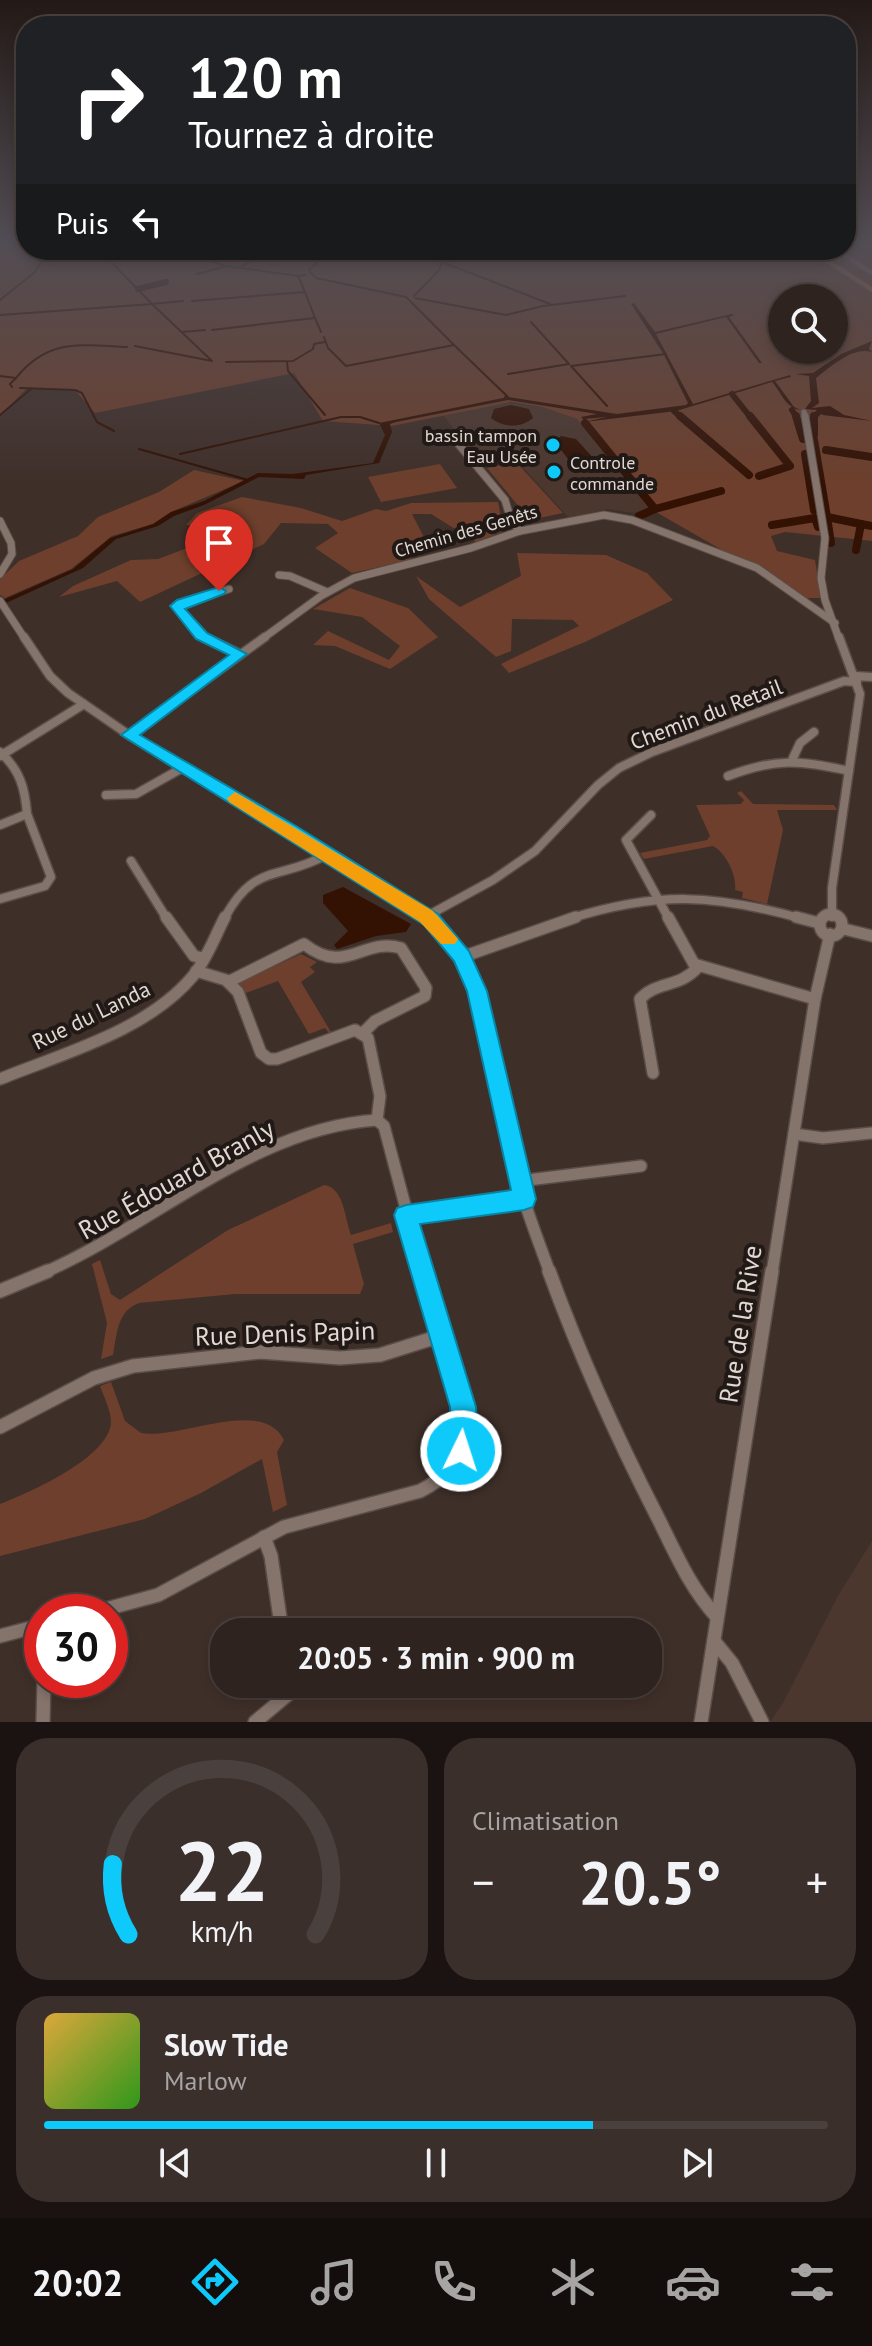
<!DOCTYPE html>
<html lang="fr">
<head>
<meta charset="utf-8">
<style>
	body { margin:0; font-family:"PT Sans",sans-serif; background:#3b2f2c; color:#f1f3f6; height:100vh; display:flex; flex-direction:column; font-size:30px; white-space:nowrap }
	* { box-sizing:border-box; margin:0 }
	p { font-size:26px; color:#a7a4a4 }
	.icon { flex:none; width:44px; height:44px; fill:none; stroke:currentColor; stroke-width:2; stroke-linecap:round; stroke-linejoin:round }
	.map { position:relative; height:1722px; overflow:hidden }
	.side { display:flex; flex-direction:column; gap:16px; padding:16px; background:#1a1311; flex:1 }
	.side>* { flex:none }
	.hud { position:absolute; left:16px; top:16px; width:840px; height:244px; border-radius:32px; box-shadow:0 4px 12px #0003,0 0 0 2px #4a403d; background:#202124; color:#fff; overflow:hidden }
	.tools { position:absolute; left:768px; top:284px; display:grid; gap:16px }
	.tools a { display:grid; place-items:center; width:80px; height:80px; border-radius:50%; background:#2f231f; box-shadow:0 4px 12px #0003,0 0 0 2px #4a403d; font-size:40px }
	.speed { position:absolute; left:24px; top:1594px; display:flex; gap:16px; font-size:40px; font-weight:700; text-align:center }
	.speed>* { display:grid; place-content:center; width:104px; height:104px; border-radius:50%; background:#2f231f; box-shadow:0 4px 12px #0003,0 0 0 2px #4a403d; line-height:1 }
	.speed .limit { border:12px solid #d22; background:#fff; color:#111 }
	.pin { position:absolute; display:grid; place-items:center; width:68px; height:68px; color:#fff; margin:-82px -34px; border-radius:50% 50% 50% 0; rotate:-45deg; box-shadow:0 0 8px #0007 }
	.pin .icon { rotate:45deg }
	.me { position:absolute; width:88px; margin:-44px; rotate:4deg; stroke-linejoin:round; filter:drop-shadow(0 0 6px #0008) }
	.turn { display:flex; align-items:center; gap:28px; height:168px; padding:0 40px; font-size:36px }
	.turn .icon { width:104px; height:104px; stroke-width:2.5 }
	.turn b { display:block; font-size:56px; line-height:68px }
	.then { display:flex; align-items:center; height:76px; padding:0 40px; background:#0003; gap:16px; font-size:30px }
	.big { font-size:60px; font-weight:600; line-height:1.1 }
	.side .card { flex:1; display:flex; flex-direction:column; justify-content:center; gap:12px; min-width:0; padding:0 28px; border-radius:32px; background:#3b2f2c }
	.side .dial { align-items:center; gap:0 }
	.dial svg { height:208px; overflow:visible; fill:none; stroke:#4a403d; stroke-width:7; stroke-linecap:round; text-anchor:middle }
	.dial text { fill:#f1f3f6; stroke:none }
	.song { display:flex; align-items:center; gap:24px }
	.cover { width:96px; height:96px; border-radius:12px; background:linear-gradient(135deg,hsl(40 70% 55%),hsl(110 70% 35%)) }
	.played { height:8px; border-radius:4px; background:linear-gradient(90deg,#0ecafa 70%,#4a403d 70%) }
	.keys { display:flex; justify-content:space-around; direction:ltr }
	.heat { display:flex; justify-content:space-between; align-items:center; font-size:44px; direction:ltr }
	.side .tiles { flex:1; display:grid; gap:16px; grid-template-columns:1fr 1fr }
	.card:last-child { grid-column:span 2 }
	.trip { position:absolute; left:210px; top:1618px; width:452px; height:80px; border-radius:32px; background:#2f231f; box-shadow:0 4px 12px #0003,0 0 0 2px #4a403d; font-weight:600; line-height:80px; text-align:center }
	.tab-bar { display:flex; height:128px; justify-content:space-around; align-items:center; background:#130e0c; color:#a7a4a4 }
	.tab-bar .icon { width:56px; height:56px }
	.tab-bar .active { color:#0ecafa }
	.tab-bar b { font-size:36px; color:#f1f3f6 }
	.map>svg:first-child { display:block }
	.built { fill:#4c372e }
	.green { fill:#6d3f2c; fill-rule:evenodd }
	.water { fill:#331204 }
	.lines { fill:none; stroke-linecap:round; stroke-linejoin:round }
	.stream { stroke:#331204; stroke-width:2 }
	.canal-far1 { stroke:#331204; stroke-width:6 }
	.canal { stroke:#331204; stroke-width:8 }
	.minor-far4-casing { stroke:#5a4d48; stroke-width:7 }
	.minor-far3-casing { stroke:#5a4d48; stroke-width:9 }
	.minor-far2-casing { stroke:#5a4d48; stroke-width:11 }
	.minor-far1-casing { stroke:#5a4d48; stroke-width:14 }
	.minor-casing { stroke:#5a4d48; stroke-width:16 }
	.primary-casing { stroke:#5a4d48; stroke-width:3 }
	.minor-far4 { stroke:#85746c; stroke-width:5 }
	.minor-far3 { stroke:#85746c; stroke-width:7 }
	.minor-far2 { stroke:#85746c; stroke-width:8 }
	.minor-far1 { stroke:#85746c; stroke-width:11 }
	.minor { stroke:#85746c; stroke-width:13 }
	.primary { fill:#b56a48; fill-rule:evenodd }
	.route { fill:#0ecafa; stroke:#0983a2; stroke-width:2 }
	.slow { fill:#f59e0b }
	.poi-dot { fill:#0ecafa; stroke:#201916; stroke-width:3 }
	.labels { text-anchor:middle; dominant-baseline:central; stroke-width:8; stroke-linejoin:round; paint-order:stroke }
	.far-poi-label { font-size:18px; fill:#e1d7d3; stroke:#201916; text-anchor:end }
	.far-street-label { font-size:18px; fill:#e1d7d3; stroke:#201916 }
	.street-label { font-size:22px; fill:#e1d7d3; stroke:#201916 }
	.near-street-label { font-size:26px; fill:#e1d7d3; stroke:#201916 }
</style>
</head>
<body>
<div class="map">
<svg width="872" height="1722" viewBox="0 0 872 1722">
	<rect width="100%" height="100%" fill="#3f2f29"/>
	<g class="built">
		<path d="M503,402l39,5 35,12 72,89 -15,5 -27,-4 -38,9 -53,-58 -12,-1 -2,-3 -25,3 -34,-44z"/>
		<path d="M872,1541v181h-102l13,-19 55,-107z"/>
	</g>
	<g class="green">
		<path d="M846,243h26v298l-87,-9 -14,4 6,15 38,9 6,38h-16l-156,-90 -72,-89 -35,-12 -31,-5 -119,24 -69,-5 -29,-48 -199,40 -21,-24h-48l-26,27v-170l26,1v3h820zM782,298h52v52h-52z"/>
		<path d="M516,462l47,51 -33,7 -43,-52z"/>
		<path d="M440,464l17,24 -76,14 -13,-25z"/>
		<path d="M194,470l50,11 -73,31 -18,12 -41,12 -41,33 -66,29 -5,-3v-16l19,-18 59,-25 20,-19 61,-25z"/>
		<path d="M242,497l59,11 41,13 34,-12 10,2 25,-8 87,-1 6,29 -28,11 -45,-28h-19l16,31 -15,2 -2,13 -59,13 -37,-25 23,-15 -10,-9 -47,-1 -17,21 -124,58 -23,-21 -58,16 14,-11 58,-26 27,-1 53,-20 7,-13 -32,-1 11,-12z"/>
		<path d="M517,553l89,2 41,18 26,27 -88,42 -76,31 -8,-9 78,-38 -6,-6 -61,-1 -1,32 -15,6 -67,-58 -13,-23 44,31 61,-31z"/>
		<path d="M350,588l58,20 30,29 -48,32 -55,-23 -22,-1 15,-14 61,29 11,-14 -38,-29 -49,-8z"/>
		<path d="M741,791l12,13 81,1 3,5h-60l6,20 -16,74 -25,-6 1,-6 -8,-2c2,-15 -9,-37 -22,-44l-69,13 -4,-6 67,-13 3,-4 -14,-31 45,-1 3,-4 -7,-7z"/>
		<path d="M301,954l16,8 -7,5 5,5 -14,10 30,50 -2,1 -4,-5 -16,6 -31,-53 -35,13 -5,-11z"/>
		<path d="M324,1185c20,2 21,34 27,50l40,-12 2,9 -40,12 11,40 -4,10h-125l-96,9c-22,8 -22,31 -26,52l-12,4 6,-36 -15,-59 8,-4 11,34 9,6 108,-70z"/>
		<path d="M111,1382l14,39 16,12c39,7 121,-37 143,7l-7,12 10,53 -14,7 -11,-53 -61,34 -56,26 -145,37v-52c29,-11 110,-47 111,-82 0,-11 -7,-25 -11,-36z"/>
	</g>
	<g class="water">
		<path d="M634,303l21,29 77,-18 2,1 -5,2 33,46h-3l-33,-46 -70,17 37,70 97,-29 1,2 -16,4 19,26 7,3c-16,-2 -19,-17 -29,-28l-96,29 -92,11 23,-5 -24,2 -2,-2 16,-3 -89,-14 -112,22 -6,2 2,8 -13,31 -73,12 -2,4 -45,-2 -55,28 -30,11 -16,10 -42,13 -33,29 -77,35 -3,-3 70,-31 37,-31 43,-14 18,-12 33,-11 54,-28 35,1 80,-11 12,-28 -6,-12 129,-26 109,17 69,-9 2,-2 -25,-50 -32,-49z"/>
		<path d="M872,341l-3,8 3,3c-19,-6 -42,15 -56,26l3,25 -7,5 18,-2 14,9 28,6 -49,-6 -6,-5 -12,-1 6,-8 -2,-25 -14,-2 18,-1 28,-19z"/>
		<path d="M511,405l18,4 4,9c-12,10 -29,10 -42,0l3,-9z"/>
		<path d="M561,436l15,3 19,21 -1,6c-20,7 -29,-11 -39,-25z"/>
		<path d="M343,887l68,37 -5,8 -30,4 -39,13 -3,-4 14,-14 -25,-28v-8z"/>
	</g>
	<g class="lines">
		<g class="stream">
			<path d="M172,250l51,15"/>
			<path d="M410,250l32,12 -3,8 -25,26"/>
			<path d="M486,250l56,4 5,-3"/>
			<path d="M442,262l108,42"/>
			<path d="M241,267l28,-17"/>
			<path d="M309,270l17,-16 -11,-4"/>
			<path d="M310,272l6,6 90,19 48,48 -108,21 -18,-18 -4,-11"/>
			<path d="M197,274l30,-8 71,10"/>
			<path d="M305,275l-7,1 7,16"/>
			<path d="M415,298l91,17 37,-9 82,-10"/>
			<path d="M0,300l35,-28 7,-12 67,-3 1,3"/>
			<path d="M192,301l113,-9 10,26 -103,12"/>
			<path d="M0,315l152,-11 -40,-41"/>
			<path d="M315,318l6,14"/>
			<path d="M182,332l23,-2"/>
			<path d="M454,345l54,52h-3"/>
			<path d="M135,346l77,15 -60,-57 31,-3"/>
			<path d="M226,362l67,-1 20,-12 1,-5 11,-2"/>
			<path d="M287,362l1,9 37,44"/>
			<path d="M571,366l95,-12"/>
			<path d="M571,366l36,40"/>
			<path d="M508,374l61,-10 -38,-42"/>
			<path d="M0,376l16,2 -6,6 2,3"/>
			<path d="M16,378c32,-40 64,-33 111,-31"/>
			<path d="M20,388l55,2 7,3 15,29 17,9"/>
			<path d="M0,415l31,-26"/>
			<path d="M139,449l109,31"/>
			<path d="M180,454l161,-37h19l19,6"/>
		</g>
		<g class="canal-far1">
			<path d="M138,289l28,-7"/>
			<path d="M732,394l19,24"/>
			<path d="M792,410l5,8"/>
			<path d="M674,411l8,7"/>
			<path d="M813,418l6,-6"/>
		</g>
		<g class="canal">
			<path d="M680,416l69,59"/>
			<path d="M750,416l40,50 -31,10"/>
			<path d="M796,416l7,23"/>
			<path d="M585,423l70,86 -16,7"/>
			<path d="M814,435v-19"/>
			<path d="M814,440l13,77"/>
			<path d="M826,450l46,7"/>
			<path d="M805,454l9,56"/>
			<path d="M655,509l66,-18"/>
			<path d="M772,525l43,-7 3,9"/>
			<path d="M831,543l-4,-26 34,7"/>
			<path d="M856,550l5,-26 11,2"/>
		</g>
		<defs>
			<g id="minor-far4">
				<path d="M836,250l36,23"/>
				<path d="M804,412l1,6"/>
			</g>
			<g id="minor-far3">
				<path d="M805,416l20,122 -4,40 4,22 14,39"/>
				<path d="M455,440l50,60 6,20 9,11"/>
				<path d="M0,521l11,22 1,11 -12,20"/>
				<path d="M279,575l11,1 37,16"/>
				<path d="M0,601l25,38"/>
				<path d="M208,639l-31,-33 52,-17"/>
				<path d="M262,639l59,-43 33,-18 117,-30 49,-17 84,-16 28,5 125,48 78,55"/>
			</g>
			<g id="minor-far2">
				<path d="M24,637l26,39 18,17 61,42 300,184"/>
				<path d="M204,637l36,17"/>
				<path d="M854,676l18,1"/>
				<path d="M129,735l136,-98"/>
				<path d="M0,752c20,18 25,36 27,62l-27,11"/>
				<path d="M0,756l84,-52"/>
				<path d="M793,758l7,-15 14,-11"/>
				<path d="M728,776c47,-18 72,-16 121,-5"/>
				<path d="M106,795l30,-1 48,-27"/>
				<path d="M651,815l-25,25 43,79"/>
				<path d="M131,861l36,58"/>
				<path d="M0,899l45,-13 6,-9 -24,-63"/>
				<path d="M427,916l66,-36 42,-29 63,-66 21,-17 33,-16 192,-71 13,1"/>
				<path d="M832,917v-29l28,-194 -21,-57"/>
				<path d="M224,919c31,-58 56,-38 102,-64"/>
				<path d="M569,919c89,-28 145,-25 234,0"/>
			</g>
			<g id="minor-far1">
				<circle cx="831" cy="925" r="11"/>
				<path d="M166,917l28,39 9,2"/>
				<path d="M428,917c65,68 68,157 86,245 8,38 23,75 36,111"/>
				<path d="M668,917l26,47 121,35"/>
				<path d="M796,917l23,6"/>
				<path d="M844,929l28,7"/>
				<path d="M462,957l114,-40"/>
				<path d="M196,971l30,9 12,12 23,61 8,6h8l78,-29 13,8 12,58 -3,24 7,6 39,147"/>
				<path d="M228,982l76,-38c42,33 58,-7 97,4l25,40 -1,8 -50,25 -12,12"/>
				<path d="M653,1073l-13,-74c16,-18 40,-11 58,-32"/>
				<path d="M0,1079c64,-26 147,-48 193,-103 14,-17 22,-40 32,-59"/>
				<path d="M794,1134l29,4 49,-5"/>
				<path d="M520,1181l121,-15"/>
				<path d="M406,1215l118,-16"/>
				<path d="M43,1273c111,-48 210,-145 334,-153"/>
				<path d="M772,1273l43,-274 15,-65"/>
			</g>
			<g id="minor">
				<path d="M549,1271c31,85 68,167 109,247 17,34 32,70 59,99"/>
				<path d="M0,1291l48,-20"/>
				<path d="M0,1427l94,-49 39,-12 127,-14 80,6 40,-3 60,-19"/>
				<path d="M264,1537l7,19 11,76"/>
				<path d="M95,1612l63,-17 126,-68 136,-36c20,-10 39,-26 43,-50 8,-41 -28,-127 -40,-170"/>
				<path d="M0,1636l42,-11"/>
				<path d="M714,1641l18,22 30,59"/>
				<path d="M43,1722l1,-42"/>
				<path d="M255,1722l37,-31 14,-7"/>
				<path d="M701,1722l71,-451"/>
			</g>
			<path id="primary" d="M806,250h9l57,37v5z"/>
		</defs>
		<use href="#minor-far4" class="minor-far4-casing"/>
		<use href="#minor-far3" class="minor-far3-casing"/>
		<use href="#minor-far2" class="minor-far2-casing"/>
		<use href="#minor-far1" class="minor-far1-casing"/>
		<use href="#minor" class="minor-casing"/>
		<use href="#primary" class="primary-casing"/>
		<use href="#minor-far4" class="minor-far4"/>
		<use href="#minor-far3" class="minor-far3"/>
		<use href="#minor-far2" class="minor-far2"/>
		<use href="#minor-far1" class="minor-far1"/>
		<use href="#minor" class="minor"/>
		<use href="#primary" class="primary"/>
	</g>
	<linearGradient id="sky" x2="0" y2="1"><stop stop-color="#231a17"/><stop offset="0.5" stop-color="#524d54"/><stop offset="1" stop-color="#524d54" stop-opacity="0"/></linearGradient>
	<rect width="872" height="484" fill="url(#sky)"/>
	<path class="route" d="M219,587l7,4 -2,3 -39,15 22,24 40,21 -107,81 156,91 142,88 31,37 18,40 49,208 -3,8 -9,3 -104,14 56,183c2,18 1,36 -6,54l-9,4 -10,-4c-6,-16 1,-37 -1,-54l-56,-192 3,-7 9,-3 105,-15 -44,-199 -13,-30 -30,-36 -303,-190 108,-80 -33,-16 -26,-33 7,-6z"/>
	<path class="slow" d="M235,792l198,119 25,28 -3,5h-14l-21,-22 -191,-120 -2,-4z"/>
	<g class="poi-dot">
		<circle cx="553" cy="445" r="8"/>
		<circle cx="554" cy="472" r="8"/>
	</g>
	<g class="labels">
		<g class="far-poi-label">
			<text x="537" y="435">bassin tampon<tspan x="537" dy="21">Eau Usée</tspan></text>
			<text x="570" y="462" text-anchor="start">Controle<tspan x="570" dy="21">commande</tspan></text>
		</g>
		<g class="far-street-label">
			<text transform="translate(466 531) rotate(-16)">Chemin des Genêts</text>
		</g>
		<g class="street-label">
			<text transform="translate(706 714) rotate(-21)">Chemin du Retail</text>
			<text transform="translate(91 1015) rotate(-26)">Rue du Landa</text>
		</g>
		<g class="near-street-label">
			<text transform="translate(176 1179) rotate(-29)">Rue Édouard Branly</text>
			<text transform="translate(740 1324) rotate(-81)">Rue de la Rive</text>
			<text transform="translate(285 1333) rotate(-2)">Rue Denis Papin</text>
		</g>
	</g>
</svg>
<div class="tools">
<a><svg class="icon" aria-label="search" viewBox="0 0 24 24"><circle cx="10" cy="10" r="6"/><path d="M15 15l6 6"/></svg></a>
</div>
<div class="speed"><div class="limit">30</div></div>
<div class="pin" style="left:219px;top:591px;background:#d93025"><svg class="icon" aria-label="arrive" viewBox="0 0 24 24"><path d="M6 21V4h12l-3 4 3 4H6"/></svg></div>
<svg class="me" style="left:461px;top:1451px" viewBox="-20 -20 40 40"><circle r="17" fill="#0ecafa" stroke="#fff" stroke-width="3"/><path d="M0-11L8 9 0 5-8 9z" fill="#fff"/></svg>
<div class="trip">20:05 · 3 min · 900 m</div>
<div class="hud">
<div class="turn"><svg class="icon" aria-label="right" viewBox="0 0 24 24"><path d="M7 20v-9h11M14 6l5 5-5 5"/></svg><div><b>120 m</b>Tournez à droite</div></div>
<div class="then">Puis<svg class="icon" aria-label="left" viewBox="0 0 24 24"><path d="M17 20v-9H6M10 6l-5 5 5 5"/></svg></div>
</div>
</div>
<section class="side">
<div class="tiles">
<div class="card dial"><svg viewBox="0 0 100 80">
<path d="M14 69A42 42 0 1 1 86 69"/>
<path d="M14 69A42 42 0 0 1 8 42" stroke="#0ecafa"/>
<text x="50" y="56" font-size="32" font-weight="700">22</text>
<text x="50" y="72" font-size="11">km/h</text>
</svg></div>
<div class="card"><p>Climatisation</p>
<div class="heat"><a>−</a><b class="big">20.5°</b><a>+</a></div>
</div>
<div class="card">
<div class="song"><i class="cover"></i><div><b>Slow Tide</b><p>Marlow</p></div></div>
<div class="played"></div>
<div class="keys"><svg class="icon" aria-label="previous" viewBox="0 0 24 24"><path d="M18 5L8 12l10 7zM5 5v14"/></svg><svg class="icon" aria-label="pause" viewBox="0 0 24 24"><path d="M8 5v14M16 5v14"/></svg><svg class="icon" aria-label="next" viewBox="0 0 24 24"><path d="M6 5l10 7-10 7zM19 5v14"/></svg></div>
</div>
</div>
</section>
<nav class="tab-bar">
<b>20:02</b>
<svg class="icon active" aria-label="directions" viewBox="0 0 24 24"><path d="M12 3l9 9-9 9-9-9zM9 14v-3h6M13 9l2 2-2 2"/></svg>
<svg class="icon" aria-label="music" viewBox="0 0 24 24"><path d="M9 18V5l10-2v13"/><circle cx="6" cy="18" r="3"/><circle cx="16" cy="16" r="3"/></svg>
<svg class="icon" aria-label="phone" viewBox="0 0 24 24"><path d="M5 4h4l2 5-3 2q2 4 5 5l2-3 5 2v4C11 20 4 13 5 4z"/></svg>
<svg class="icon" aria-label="climate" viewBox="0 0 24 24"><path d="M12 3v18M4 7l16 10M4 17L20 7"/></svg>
<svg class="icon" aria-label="car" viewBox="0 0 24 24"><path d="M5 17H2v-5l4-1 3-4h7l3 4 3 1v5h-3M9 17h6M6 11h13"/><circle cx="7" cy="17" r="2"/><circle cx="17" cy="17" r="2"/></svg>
<svg class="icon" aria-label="filters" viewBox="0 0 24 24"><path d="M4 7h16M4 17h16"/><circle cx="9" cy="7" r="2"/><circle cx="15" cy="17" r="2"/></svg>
</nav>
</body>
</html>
